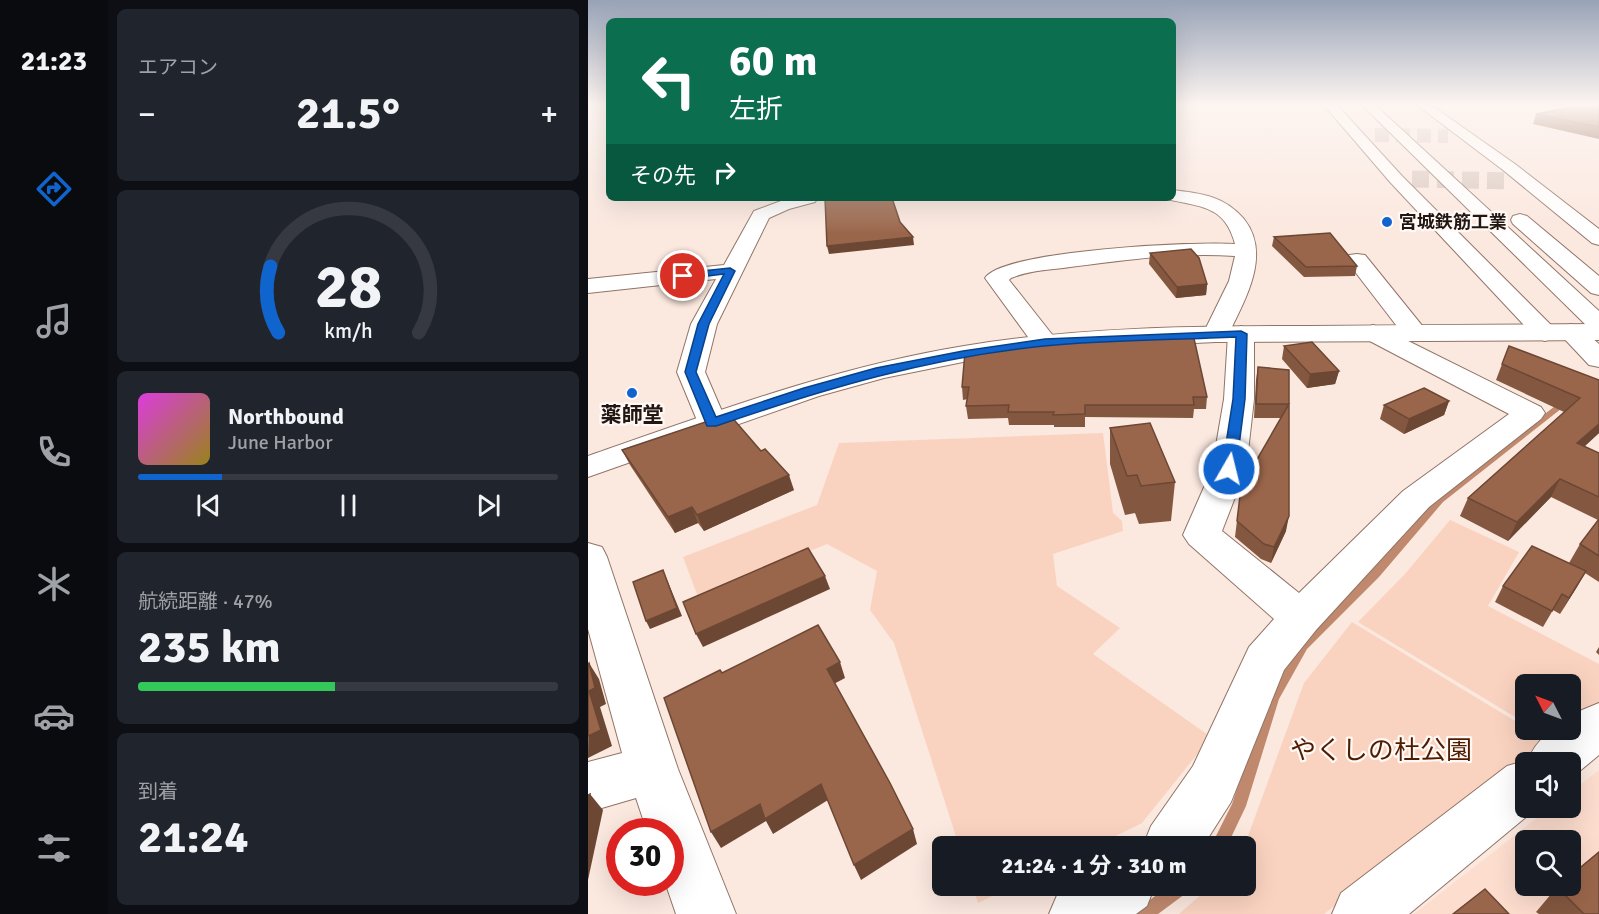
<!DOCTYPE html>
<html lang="ja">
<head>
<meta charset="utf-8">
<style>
	body { margin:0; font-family:Signika,"Noto Sans JP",sans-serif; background:#20242c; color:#f1f3f6; height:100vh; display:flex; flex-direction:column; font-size:22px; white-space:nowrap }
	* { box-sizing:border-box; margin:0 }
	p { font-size:20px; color:#9ea1a6 }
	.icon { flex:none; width:33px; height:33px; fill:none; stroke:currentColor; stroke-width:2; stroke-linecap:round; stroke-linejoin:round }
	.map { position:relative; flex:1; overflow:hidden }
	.details { display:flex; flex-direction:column; gap:9px; padding:9px; background:#0d0f14; width:480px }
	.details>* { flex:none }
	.hud { position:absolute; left:18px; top:18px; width:570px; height:183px; border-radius:9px; box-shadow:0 6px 24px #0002; background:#0b6e4f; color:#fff; overflow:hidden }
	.needle { width:39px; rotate:312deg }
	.buttons { position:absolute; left:927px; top:674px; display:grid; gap:12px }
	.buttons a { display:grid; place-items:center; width:66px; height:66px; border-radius:9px; background:#171b24; box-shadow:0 6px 24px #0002; font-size:30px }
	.speed { position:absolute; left:18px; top:818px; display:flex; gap:12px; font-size:30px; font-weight:700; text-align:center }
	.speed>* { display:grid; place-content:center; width:78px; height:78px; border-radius:50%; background:#171b24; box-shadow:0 6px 24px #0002; line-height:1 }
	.speed .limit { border:9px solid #d22; background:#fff; color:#111 }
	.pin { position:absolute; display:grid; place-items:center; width:51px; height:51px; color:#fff; margin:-26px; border:3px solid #fff; border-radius:50%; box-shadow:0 2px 6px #0007 }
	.me { position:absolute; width:66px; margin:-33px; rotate:8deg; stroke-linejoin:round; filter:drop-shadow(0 0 4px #0008) }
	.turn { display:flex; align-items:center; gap:21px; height:126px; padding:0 24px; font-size:27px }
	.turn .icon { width:78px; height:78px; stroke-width:2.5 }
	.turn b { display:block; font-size:42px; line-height:51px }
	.then { display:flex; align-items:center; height:57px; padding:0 24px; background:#0003; gap:12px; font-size:22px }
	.big { font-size:45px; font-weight:700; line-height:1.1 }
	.details .widget { flex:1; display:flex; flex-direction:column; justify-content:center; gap:9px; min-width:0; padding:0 21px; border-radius:9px; background:#20242c }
	.details .dial { align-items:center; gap:0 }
	.dial svg { height:156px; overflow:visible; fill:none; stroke:#363941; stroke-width:7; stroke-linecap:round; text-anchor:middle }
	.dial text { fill:#f1f3f6; stroke:none }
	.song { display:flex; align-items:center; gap:18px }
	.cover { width:72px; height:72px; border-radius:9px; background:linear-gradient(135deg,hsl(300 70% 55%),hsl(50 70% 35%)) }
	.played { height:6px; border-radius:3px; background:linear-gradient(90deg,#0f64ce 20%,#363941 20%) }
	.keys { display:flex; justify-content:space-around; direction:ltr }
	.heat { display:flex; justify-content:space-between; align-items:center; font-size:33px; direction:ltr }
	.charge { height:9px; border-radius:4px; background:linear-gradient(90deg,#34c759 47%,#363941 0) }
	.trip { position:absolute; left:344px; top:836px; width:324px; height:60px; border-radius:9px; background:#171b24; box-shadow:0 6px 24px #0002; font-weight:700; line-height:60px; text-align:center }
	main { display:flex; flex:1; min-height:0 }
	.dock { display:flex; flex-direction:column; width:108px; justify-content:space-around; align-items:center; background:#090b0e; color:#9ea1a6 }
	.dock .icon { width:42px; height:42px }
	.dock .active { color:#0f64ce }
	.dock b { font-size:27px; color:#f1f3f6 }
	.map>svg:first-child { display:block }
	.built { fill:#fdddce; fill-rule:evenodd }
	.green { fill:#fad3c0 }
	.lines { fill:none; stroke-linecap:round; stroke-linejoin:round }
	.stream { fill:#c0896e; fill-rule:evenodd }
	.minor-tunnel-far1 { stroke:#dac8c0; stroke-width:14; stroke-dasharray:14 7; stroke-linecap:butt }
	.minor-tunnel { stroke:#dac8c0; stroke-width:17; stroke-dasharray:17 8; stroke-linecap:butt }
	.minor-casing { stroke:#907466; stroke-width:2 }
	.tertiary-casing { stroke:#907466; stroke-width:2 }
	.motorway-casing { stroke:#907466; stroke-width:2 }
	.minor { fill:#fff; fill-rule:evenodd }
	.tertiary { fill:#fff; fill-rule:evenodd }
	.motorway { fill:#fff; fill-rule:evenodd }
	.wall { fill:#845840 }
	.shaded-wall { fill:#6c4734 }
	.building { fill:#9a664b; stroke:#6c4734; stroke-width:1.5 }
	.route { fill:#0f64ce; stroke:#0a4186; stroke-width:1.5 }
	.poi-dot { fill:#0f64ce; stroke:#fff8f5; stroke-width:2 }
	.labels { text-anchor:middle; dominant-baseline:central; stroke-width:4.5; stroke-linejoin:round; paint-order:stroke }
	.far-poi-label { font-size:18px; font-weight:bold; fill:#211611; stroke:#fff8f5; text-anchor:start }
	.poi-label { font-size:21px; font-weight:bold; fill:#211611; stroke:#fff8f5 }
	.near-park-label { font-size:26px; fill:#4f1c00; stroke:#fff8f5 }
</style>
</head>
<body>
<main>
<nav class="dock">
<b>21:23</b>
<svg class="icon active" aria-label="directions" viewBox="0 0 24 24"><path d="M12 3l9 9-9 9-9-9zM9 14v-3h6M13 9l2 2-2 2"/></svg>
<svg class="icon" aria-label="music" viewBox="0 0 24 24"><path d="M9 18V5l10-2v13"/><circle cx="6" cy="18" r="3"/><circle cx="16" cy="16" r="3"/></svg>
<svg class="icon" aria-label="phone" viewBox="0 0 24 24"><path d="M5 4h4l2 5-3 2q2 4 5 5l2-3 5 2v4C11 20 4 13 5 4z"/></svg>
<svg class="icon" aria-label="climate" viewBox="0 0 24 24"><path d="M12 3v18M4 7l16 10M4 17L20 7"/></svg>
<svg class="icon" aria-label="car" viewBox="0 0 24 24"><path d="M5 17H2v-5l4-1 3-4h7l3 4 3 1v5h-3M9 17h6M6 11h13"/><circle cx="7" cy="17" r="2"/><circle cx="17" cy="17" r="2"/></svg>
<svg class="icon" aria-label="filters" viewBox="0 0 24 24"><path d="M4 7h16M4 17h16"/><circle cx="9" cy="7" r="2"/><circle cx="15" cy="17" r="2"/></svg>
</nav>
<section class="details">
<div class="widget"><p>エアコン</p>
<div class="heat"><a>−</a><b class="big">21.5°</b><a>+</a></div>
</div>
<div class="widget dial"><svg viewBox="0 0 100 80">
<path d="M14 69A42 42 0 1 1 86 69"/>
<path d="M14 69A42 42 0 0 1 10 35" stroke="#0f64ce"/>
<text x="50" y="56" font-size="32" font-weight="700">28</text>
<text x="50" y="72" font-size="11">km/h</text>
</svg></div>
<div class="widget">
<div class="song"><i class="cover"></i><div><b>Northbound</b><p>June Harbor</p></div></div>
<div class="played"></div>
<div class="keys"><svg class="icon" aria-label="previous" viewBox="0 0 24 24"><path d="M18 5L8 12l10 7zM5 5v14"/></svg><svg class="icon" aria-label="pause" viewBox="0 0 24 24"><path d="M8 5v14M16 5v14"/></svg><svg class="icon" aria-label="next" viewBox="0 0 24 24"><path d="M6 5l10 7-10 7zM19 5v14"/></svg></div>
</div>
<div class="widget"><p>航続距離 · 47%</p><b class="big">235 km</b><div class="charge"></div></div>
<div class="widget"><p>到着</p><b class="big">21:24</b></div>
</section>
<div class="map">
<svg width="1011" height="914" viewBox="0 0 1011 914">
	<rect width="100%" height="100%" fill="#fbe8df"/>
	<path class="built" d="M1011,770v144h-185l137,-107h19l1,-15zM938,840h44v45h-44z"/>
	<g class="green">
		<path d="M515,433l10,80 9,8 1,10 -70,23 4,32 63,42 -27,26 118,83 -69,86 -47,23h-136l-65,-203 -24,-33 7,-39 -50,-27 -129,53 -15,-40 134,-52 22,-62z"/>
		<path d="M862,520l69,32 -31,54 111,58v43l-28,21 -1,-44h-44l-1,39 -167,-101 47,-48z"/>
		<path d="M764,622l196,119 -224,173h-145l33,-29h33v-39h-3l6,-10 56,-153z"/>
		<path d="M384,885h43l-37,18z"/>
	</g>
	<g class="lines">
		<g class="stream">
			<path d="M976,399h6l1,2 -128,101 -64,75 -72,72 -28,50 -33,107 -19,40h-16l21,-42 35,-106 32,-55 72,-72 66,-73z"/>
			<path d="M582,885h21l-2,6 -31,23h-21l2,-6z"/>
		</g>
		<path class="minor-tunnel-far1" d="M787,135l73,1"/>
		<path class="minor-tunnel" d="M824,179l99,2"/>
		<defs>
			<g id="minor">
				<path d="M736,105h13l65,71 152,152 4,5 -4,5 -9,3 -9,-3 -146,-156z"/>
				<path d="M829,105h14l84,59 84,65v16l-7,-2 -89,-73z"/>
				<path d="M585,190c14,2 28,3 41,8 12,4 22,12 30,21 27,34 3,77 -14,112l11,-5 9,3 4,5v65l-8,70 -24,62 77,62 104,-102 106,-77 -145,-76 -4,-5 4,-5 9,-3 9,3 159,79 4,6 -4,6 -112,88 -113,123 -32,40 -53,132 -28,44h-60l8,-20 42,-60 56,-119 25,-28 -85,-75 -6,-9 29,-66 12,-70 4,-64 -3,4 -9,3 -9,-3 -4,-5 26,-53 6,-25c-55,-4 -111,4 -165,11 -20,3 -40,3 -59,11l-2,2 49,62 -4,6 -9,2 -9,-2 -51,-70c19,-28 212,-37 250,-34 -10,-39 -35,-37 -68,-45l6,-1z"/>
				<path d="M201,198h29l-3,4 -26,7 -20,9 -52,106 -12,48 22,51 -4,7 -11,2 -11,-2 -24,-58 14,-48 25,-45 -128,14v-14l136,-14 30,-54z"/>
				<path d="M769,254l8,1 59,73 4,5 -4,5 -9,3 -9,-3 -60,-78 3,-5z"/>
				<path d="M983,324l9,3 19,17v23l-10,-2 -31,-33 4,-5z"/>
				<path d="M0,543l14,4 5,10 71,212 58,145h-60l-11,-32h5v-51h-23l-11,-33 -48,14v-50l34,-9 -34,-124z"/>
				<path d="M1011,703v52l-29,24v-17h-44v45h12l-129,107h-77l9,-21 166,-127 21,-6c9,-20 20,-31 42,-31v-11l12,-8z"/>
				<path d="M488,885h79l-8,21 -11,8h-87l9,-21z"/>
			</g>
			<path id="tertiary" d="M1011,324v16l-383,2 -171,8 -82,12 -79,16 -65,18 -231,81v-21c124,-43 246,-89 376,-110 114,-19 230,-20 346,-20 96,-1 193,-1 289,-2z"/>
			<g id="motorway">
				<path d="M774,105h13l224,206v21l-9,-3z"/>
				<path d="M932,214l7,2 72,60v19l-8,-2 -78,-69 -2,-4 2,-4z"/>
			</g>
		</defs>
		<use href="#minor" class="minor-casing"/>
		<use href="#tertiary" class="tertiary-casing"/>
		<use href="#motorway" class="motorway-casing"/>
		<use href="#minor" class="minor"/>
		<use href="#tertiary" class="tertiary"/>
		<use href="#motorway" class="motorway"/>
	</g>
	<g class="wall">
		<path d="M1011,105v34l-66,-15 3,-10z"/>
		<path d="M686,237l83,29 -2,10 -51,1 -32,-31z"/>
		<path d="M562,253l57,31 -1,11 -30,3 -27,-34z"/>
		<path d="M429,344l190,53 -1,12h-12l-1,9 -108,-1v10h-31v-2h-45l-1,-7 -40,1 -2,-13 2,-7 -5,1 -1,-13 55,-39z"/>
		<path d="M696,346l55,25 -4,13 -28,4 -25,-29z"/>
		<path d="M914,364l97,16v53l-15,14 15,6v129l-14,-9 -25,41 -7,-4 -10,17 -48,-25 8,-16 72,-20 -6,-3 11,-19 18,-24 -47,-23 -43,44 -48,-25 8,-18 96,-86 -68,-32z"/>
		<path d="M670,367l31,3 -3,161 -15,32 -10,-4 -26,-22 6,-50 40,-69h-27l2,-38z"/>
		<path d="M861,401l-5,14 -40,19 -24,-15 4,-14z"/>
		<path d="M522,428l65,54 -4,39 -32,3 -4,-11 -10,2 -15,-51z"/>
		<path d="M34,450l172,40 -90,41 -6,-8 -23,10 -45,-68z"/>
		<path d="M1011,647v8l-3,-3z"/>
		<path d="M969,887l42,27h-60l-3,-2z"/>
	</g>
	<g class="shaded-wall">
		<path d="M325,237l1,8 -85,9 -2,-8z"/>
		<path d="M619,284l-1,11 -30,3 1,-11z"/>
		<path d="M751,371l-4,13 -28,4 3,-14z"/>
		<path d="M861,401l-5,14 -40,19 5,-15z"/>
		<path d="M1011,424v9l-31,28 9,-18z"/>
		<path d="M201,475l5,15 -90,41 -7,-16z"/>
		<path d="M972,479l-9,18 -43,44 9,-19z"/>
		<path d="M104,507l6,16 -23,10 -7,-16z"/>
		<path d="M701,516l-3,15 -15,32 3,-16z"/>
		<path d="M75,570l19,46 -32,13 -4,-8z"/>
		<path d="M998,571l-9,16 -17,27 9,-16z"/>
		<path d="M237,576l5,13 -127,58 -7,-13z"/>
		<path d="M252,662l5,16 -13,7 -5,-16z"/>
		<path d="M1,663l10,16 7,25 -6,3 12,39 -24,12z"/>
		<path d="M233,784l7,16 -55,34 -7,-13 -45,27 -10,-16 49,-28z"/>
		<path d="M2,794l13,16 -15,70v-75z"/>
		<path d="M325,829l4,15 -56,36 -7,-15z"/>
	</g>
	<g class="building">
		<path d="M993,105h18v22l-63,-13z"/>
		<path d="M237,198h67l8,24 13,15 -86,9z"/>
		<path d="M742,233l27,33 -51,1 -32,-30z"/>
		<path d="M603,249l8,9 8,26 -30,3 -27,-34z"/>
		<path d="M605,334l14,63h-14l1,8h-109v9l-32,1 1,-3h-46l1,-7 -43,1 3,-19h-7l3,-35 54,-4 -2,-4 15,-2z"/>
		<path d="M724,342l27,29 -29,3 -26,-28z"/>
		<path d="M921,346l90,34v44l-22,19 22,10v44l-39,-18 -43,43 -49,-24 112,-100 -78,-34z"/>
		<path d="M670,367l31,3v146l-15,31 -10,-3 -27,-23 4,-34 48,-83h-33z"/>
		<path d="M836,388l25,13 -40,18 -25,-14z"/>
		<path d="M141,414l32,37 4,-2 24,26 -92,40 -5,-8 -24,10 -46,-67z"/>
		<path d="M562,423l25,59 -34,4 -4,-11 -10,1 -17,-48z"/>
		<path d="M1011,519v37l-19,-12z"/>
		<path d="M944,546l54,25 -17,27 -7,-4 -10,17 -49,-25z"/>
		<path d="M220,548l17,28 -129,58 -13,-32z"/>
		<path d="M75,570l14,38 -31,13 -13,-39z"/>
		<path d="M230,625l22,37 -13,7 63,114 23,46 -59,36 -33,-81 -56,35 -5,-15 -49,28 -47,-134 56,-28 2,3z"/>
		<path d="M1,663l6,25 -6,3 12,39 -13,6v-72z"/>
		<path d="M2,794l-2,11v-10z"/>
		<path d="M1011,852v62h-15l-27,-27 3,-2h10v-9z"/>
		<path d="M897,889l24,25h-56z"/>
	</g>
	<linearGradient id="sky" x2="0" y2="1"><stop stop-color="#98a3b7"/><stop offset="0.45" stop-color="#fdf5f1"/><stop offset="1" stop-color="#fdf5f1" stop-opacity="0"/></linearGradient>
	<rect width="1011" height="233" fill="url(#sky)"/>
	<path class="route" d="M142,268l5,3 -26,53 -13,48 20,45 88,-29 72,-20 87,-17 82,-12 196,-8 6,3 -2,65 -9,70 -7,5 -7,-5 11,-70 3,-62c-64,3 -129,3 -192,9 -113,11 -220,43 -328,80h-9l-22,-54 13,-48 26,-50 -41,5 -5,-3 5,-3z"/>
	<g class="poi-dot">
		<circle cx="799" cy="222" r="6"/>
		<circle cx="44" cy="393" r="6"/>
	</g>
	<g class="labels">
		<g class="far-poi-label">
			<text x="811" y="222">宮城鉄筋工業</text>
		</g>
		<g class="poi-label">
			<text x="44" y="415">薬師堂</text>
		</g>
		<g class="near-park-label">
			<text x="793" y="751">やくしの杜公園</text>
		</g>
	</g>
</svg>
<div class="buttons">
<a><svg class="needle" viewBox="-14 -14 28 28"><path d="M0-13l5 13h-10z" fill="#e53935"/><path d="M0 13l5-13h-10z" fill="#9ea1a6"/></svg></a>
<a><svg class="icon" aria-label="sound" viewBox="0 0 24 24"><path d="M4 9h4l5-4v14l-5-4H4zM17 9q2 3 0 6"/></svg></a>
<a><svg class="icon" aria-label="search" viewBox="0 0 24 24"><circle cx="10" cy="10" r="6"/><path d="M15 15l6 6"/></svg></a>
</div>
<div class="speed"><div class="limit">30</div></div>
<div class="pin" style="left:95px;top:276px;background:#d93025"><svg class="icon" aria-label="arrive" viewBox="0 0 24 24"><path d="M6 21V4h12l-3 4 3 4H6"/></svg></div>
<svg class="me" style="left:641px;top:469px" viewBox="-20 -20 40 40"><circle r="17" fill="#0f64ce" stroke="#fff" stroke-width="3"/><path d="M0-11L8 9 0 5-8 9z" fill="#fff"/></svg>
<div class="trip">21:24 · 1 分 · 310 m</div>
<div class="hud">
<div class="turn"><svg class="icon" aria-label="left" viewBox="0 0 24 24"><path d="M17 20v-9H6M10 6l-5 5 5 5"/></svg><div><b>60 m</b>左折</div></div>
<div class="then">その先<svg class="icon" aria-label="right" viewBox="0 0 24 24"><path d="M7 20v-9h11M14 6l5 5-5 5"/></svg></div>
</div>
</div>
</main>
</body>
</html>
